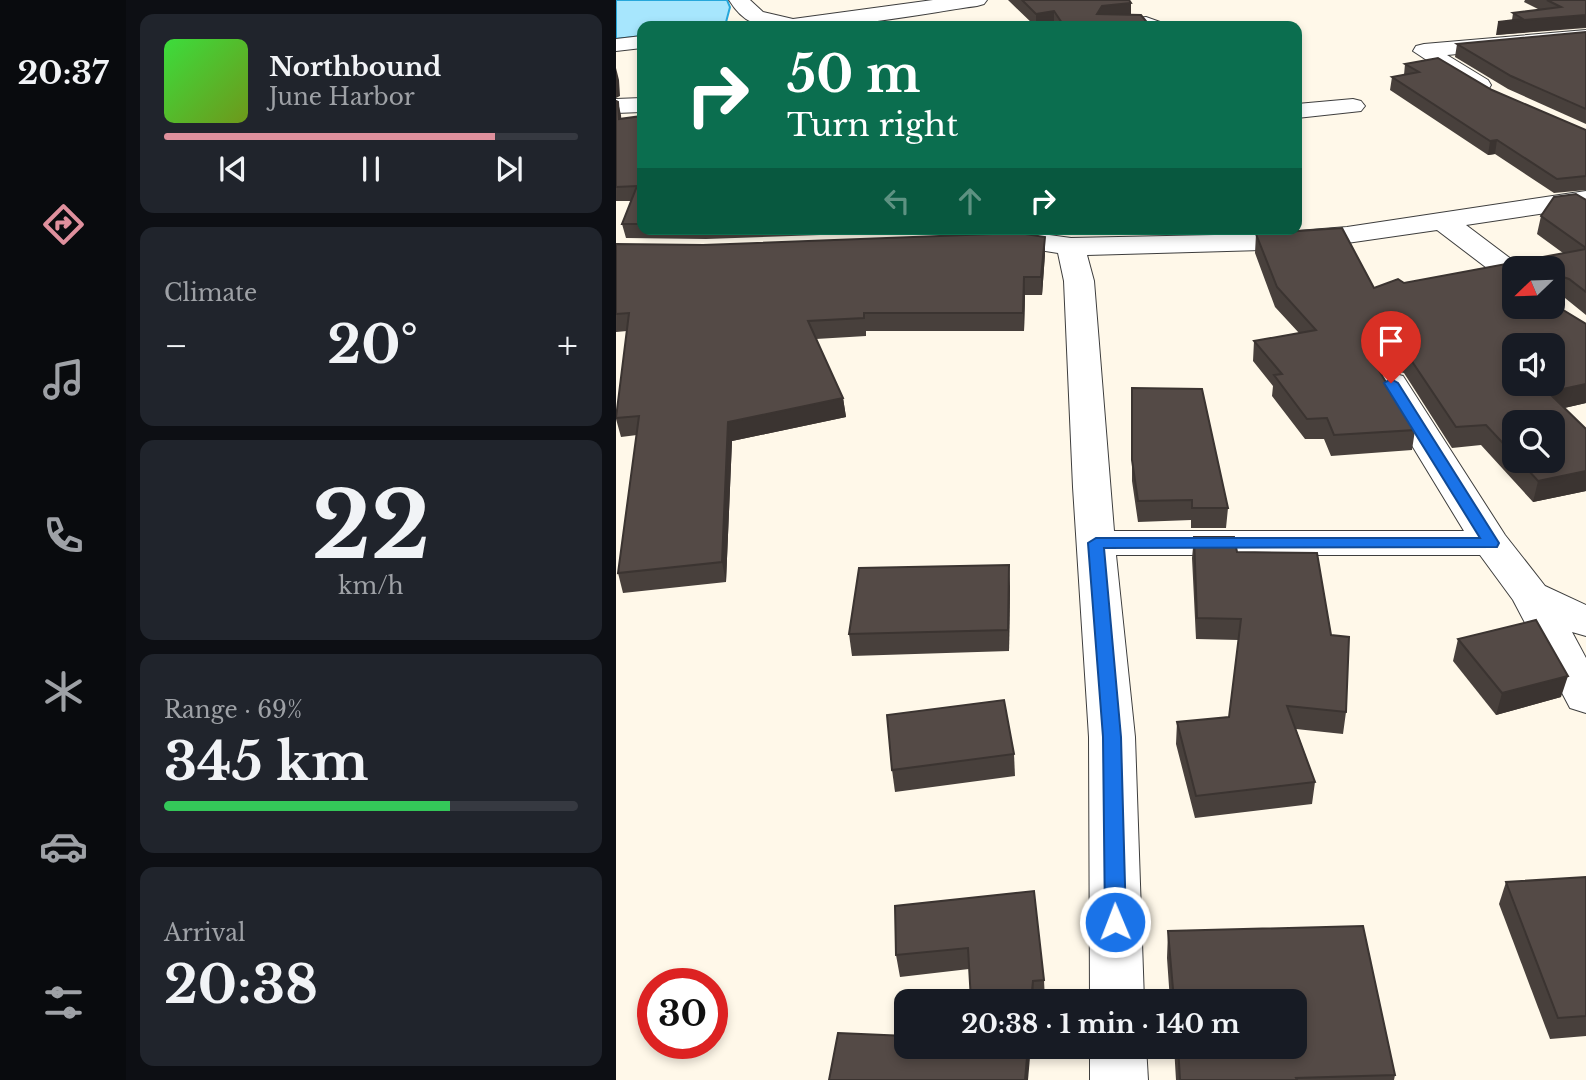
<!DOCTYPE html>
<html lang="en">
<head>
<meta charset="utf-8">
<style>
	body { margin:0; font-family:"Libre Baskerville",serif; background:#20242c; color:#f1f3f6; height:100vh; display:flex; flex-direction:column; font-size:26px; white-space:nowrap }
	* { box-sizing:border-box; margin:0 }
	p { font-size:23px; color:#9ea1a6 }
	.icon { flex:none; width:38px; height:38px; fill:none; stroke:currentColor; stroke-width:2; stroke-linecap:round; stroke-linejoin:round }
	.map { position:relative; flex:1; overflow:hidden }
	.drawer { display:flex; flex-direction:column; gap:14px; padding:14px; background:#0d0f14; width:490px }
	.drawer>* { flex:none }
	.banner { position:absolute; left:21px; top:21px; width:665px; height:214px; border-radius:14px; box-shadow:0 4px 10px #0003; background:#0b6e4f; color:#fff; overflow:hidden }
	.needle { width:46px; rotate:247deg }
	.tools { position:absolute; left:886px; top:256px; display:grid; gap:14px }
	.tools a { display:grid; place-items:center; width:63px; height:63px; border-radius:14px; background:#171b24; box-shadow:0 4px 10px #0003; font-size:35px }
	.speed { position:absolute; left:21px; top:968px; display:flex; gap:14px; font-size:35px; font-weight:700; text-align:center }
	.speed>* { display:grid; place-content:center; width:91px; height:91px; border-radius:50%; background:#171b24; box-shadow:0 4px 10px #0003; line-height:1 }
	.speed .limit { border:10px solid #d22; background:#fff; color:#111 }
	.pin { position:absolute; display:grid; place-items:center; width:60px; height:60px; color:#fff; margin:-72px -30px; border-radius:50% 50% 50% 0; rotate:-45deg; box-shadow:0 0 7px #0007 }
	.pin .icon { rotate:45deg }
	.me { position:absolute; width:77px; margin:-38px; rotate:359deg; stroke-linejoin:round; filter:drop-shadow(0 0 5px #0008) }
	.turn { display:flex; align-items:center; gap:24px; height:147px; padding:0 35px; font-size:32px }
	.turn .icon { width:91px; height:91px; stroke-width:2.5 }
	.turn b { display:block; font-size:49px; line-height:60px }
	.lanes { display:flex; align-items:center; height:66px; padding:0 35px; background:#0003; justify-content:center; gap:35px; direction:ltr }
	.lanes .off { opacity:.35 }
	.big { font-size:52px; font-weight:700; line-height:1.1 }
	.drawer .tile { flex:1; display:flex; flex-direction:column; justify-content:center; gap:10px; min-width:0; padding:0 24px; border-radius:14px; background:#20242c }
	.drawer .dial { align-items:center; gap:0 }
	.dial b { font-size:91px; line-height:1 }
	.song { display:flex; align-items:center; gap:21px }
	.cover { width:84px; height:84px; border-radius:10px; background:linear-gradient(135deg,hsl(120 70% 55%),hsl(80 70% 35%)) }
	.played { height:7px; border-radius:4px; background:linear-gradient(90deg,#df909d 80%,#363941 80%) }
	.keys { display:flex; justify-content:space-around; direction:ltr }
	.heat { display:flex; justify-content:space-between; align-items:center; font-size:38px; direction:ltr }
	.charge { height:10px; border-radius:5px; background:linear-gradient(90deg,#34c759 69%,#363941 0) }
	.trip { position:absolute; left:278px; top:989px; width:413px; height:70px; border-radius:14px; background:#171b24; box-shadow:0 4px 10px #0003; font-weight:700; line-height:70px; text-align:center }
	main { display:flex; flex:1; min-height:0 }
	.dock { display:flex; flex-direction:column; width:126px; justify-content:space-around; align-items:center; background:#090b0e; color:#9ea1a6 }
	.dock .icon { width:49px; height:49px }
	.dock .current { color:#df909d }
	.dock b { font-size:32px; color:#f1f3f6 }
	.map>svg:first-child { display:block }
	.water { fill:#a7e6fd; stroke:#26a7db; stroke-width:2 }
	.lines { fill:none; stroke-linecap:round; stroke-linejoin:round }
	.minor-casing { stroke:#3e3e3e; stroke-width:2 }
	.minor { fill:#fff; fill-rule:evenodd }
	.wall { fill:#48403c; fill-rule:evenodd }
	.shaded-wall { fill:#3b3431 }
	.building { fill:#544a46; stroke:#3b3431; stroke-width:2; fill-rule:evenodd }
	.route { fill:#1a73e8; stroke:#114b97; stroke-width:2 }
</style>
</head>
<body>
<main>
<nav class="dock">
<b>20:37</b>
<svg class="icon current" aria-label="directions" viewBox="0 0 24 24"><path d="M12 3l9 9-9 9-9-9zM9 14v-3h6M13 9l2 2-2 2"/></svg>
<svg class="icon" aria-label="music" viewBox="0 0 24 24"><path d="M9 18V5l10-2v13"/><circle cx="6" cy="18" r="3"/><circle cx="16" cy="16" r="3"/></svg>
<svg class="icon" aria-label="phone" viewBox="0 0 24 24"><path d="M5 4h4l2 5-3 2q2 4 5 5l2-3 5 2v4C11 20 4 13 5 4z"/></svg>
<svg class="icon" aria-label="climate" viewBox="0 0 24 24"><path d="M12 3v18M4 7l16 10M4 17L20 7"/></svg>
<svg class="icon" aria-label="car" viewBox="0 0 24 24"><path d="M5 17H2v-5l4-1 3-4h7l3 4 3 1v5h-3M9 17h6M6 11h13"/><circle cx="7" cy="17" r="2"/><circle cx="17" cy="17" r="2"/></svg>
<svg class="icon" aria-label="filters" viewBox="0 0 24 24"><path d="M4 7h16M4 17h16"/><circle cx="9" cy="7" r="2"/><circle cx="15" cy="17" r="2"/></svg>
</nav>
<section class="drawer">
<div class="tile">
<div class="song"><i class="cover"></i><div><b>Northbound</b><p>June Harbor</p></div></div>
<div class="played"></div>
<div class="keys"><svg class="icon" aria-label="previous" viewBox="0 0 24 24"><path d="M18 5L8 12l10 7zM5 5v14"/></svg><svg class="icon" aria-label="pause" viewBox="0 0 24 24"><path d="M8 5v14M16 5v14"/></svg><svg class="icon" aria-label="next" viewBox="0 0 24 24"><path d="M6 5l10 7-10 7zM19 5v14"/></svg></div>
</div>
<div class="tile"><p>Climate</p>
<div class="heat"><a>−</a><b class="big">20°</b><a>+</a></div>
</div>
<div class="tile dial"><b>22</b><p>km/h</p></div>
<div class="tile"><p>Range · 69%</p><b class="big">345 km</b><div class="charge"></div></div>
<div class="tile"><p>Arrival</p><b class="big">20:38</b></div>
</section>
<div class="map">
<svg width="970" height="1080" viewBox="0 0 970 1080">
	<rect width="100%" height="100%" fill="#fff8e9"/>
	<path class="water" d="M0,0h111l3,7 -5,19h-83v10l-26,3z"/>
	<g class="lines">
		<defs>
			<g id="minor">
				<path d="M113,0h21l13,12 30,7 140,-19h54l-3,4 -7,2c-54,7 -177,33 -225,16 -9,-3 -18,-14 -23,-22z"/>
				<path d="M530,17l14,5 3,4h-64l3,-4z"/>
				<path d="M970,30v12l-139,13 41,25 3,5 -3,5h-16l-59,-39 3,-5 8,-2z"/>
				<path d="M26,36v12l-26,3v-12z"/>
				<path d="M26,98v14l-26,1v-14z"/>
				<path d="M737,99l8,2 4,5 -4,5 -64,7v-14z"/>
				<path d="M970,191v16l-120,18 57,43h-9v16l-10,-3 -67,-51 -90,13 -85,7 -175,5 7,26 20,250h350l-90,-148 5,-7 12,-3 12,3 102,159 40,51 41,19v31l-14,-4 14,26v55l-16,-5 -57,-108 -33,-45h-364l19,182 9,264h-54l-1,-264 -16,-250 -9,-206 -6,-28 -38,-6 -38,-1 -4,-6 4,-6 38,-3 51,7 191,-4 85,-7z"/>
				<path d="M474,1046h56l2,34h-58z"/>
			</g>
		</defs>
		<use href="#minor" class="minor-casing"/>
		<use href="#minor" class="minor"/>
	</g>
	<g class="wall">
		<path d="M392,0h121l2,15 19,11h-95l-1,-1 -19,1z"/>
		<path d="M909,0h61v28l-90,7 16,-15 1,-7 27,-3 -16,-8z"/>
		<path d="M970,32v92l-78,-35 -53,-32 2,-13z"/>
		<path d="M789,64l87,26 94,40v60l-32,3 -59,-39 -7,1 -98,-65 2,-13 12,-2z"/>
		<path d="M0,101l5,18 21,-3v113h353l-289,10 -80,-1 -4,-14 9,-23h-15z"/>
		<path d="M960,194l10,6v115l-21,-17 -13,-3v-27h-38v38h38v-4l3,3 31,19v79l-22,5 22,21v62l-53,11 -52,-57 -29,3 -48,-75 -14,-3 -10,3 35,57 -3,20 -81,6 -7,-17h-19l-33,-43 1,-10 -20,-25 1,-20 45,-8 -24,-26 -20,-54 1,-19 86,-6 32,60 24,-9 6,4 102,-19 13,3 2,-6 42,-8 -26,-19 4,-18 13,-19zM898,345h38v38h-38zM898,422h38v38h-38z"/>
		<path d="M410,229h21v3z"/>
		<path d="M429,237v17l-3,41h-17l-1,36h-158v5l-50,3 27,59 3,19 -114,24 -6,141 -103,11 -5,-20 19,-138 -16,2 -5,-18 11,-88 -11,1v-88l87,1z"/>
		<path d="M516,388l96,120 -2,20h-35v-8l-53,2 -6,-41z"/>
		<path d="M578,537l43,15 94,83 15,77 -3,22 -47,-5 19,53 -3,22 -117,14 -19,-74 1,-22 52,-5 10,-77 -43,-1 -4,-81z"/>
		<path d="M394,586l-1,65 -157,5 -3,-22z"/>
		<path d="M842,639l103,58 -65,18 -43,-54z"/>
		<path d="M398,754l1,22 -120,16 -3,-22z"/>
		<path d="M970,877v159l-36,3 -51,-135 7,-22z"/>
		<path d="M279,906l149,74 1,21h-74l-2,-32 -69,8 -4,-22z"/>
		<path d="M747,926l32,149 -1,5h-218l-2,-34h121v-45h-125l-3,-43 1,-27z"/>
	</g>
	<g class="shaded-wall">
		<path d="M515,3v13l-34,-2 5,-8z"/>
		<path d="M438,11v14l-18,1v-12z"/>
		<path d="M970,15v12l-90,8 2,-13z"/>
		<path d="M0,68l3,12 1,16 -4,2z"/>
		<path d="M2,102l3,13 1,18 -3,-14z"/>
		<path d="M881,140l-2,14 -7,1 2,-14z"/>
		<path d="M429,237v17l-3,41 -1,-18z"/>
		<path d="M941,275l-5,20v-11l2,-6z"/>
		<path d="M408,277l1,18 -1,36 -1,-18z"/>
		<path d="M777,351l-3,19 -12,3 -3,-9 6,-10z"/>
		<path d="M970,384v19l-43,10 5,-21z"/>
		<path d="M227,398l3,19 -114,24 -6,141 -4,-20 6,-140z"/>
		<path d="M970,471v20l-53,11 5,-21z"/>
		<path d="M393,565l1,21 -1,65 -1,-21z"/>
		<path d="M952,676l-7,21 -65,18 6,-22z"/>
		<path d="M417,981l1,20h-3z"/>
		<path d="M412,1046h3l-3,34h-3z"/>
	</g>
	<g class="building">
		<path d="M406,0h107l2,3 -29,3 -5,8 44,1 9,11h-86l-10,-15 -18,3z"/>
		<path d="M931,0h39v15l-88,7 25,-3 -10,-6 48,-6z"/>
		<path d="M970,32v77l-75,-33 -54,-32z"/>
		<path d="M822,58l54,32 94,40v46l-29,3 -60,-39 -7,1 -98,-64 27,-5 -14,-8z"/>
		<path d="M0,101l2,1 1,17 23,-3v108h-20l15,-38 -21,1z"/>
		<path d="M960,194l10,6v48l-45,-32 13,-19z"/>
		<path d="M726,228l32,60 24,-9 6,4 102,-19 14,3 1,-6 65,-12v43l-17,-13 -12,-4 -3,3v6h-2v-16h-38v38h38v-4l3,3 31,19v60l-38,8 38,37v42l-48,10 -19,-21h33v-38h-38v33l-28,-30 -30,2 -49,-73 -14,-3 -12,3 -6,10 40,66 -81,5 -7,-17 -20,1 -33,-44 8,-1 -28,-33 62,-11 -39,-43 -21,-53zM898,345h38v38h-38z"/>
		<path d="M403,233l26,4 -4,40h-17l-1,36h-159v5l-56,3 35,77 -115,24 -6,140 -104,11 21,-157 -23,2 13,-105 -13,1v-70l87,1z"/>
		<path d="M516,388l70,1 26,119h-36v-8l-54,1 -6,-41z"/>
		<path d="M578,537h40l3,15 80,1 14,82 18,2 -3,75 -59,-6 28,76 -119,14 -19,-74 52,-5 12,-98 -44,-1z"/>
		<path d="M393,565l-1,65 -159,4 10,-66z"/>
		<path d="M920,620l32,56 -66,17 -44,-54z"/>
		<path d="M388,700l10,54 -122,16 -5,-55z"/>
		<path d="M970,877v139l-28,2 -52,-136z"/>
		<path d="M418,891l10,89 -11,1 -2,20h-60l-3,-53 -72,7 -1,-49z"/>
		<path d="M747,926l32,149 -99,3 1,2h-117l-2,-34h117v-45h-121l-6,-70z"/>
		<path d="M222,1033l68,3v10h122l-3,34h-196z"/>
	</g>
	<path class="route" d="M775,379l7,4 101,160 -2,4 -393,1 17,189 5,185 -3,6 -8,3 -7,-3 -3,-6 -2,-185 -15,-194 8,-5h384l-96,-155z"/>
</svg>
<div class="tools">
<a><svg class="needle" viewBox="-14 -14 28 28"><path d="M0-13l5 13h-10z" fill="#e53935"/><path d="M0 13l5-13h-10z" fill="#9ea1a6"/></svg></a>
<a><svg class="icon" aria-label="sound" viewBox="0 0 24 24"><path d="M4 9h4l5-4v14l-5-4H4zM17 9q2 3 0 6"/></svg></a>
<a><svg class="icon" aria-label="search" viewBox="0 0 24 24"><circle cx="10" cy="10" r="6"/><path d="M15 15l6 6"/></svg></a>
</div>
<div class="speed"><div class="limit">30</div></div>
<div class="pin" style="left:775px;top:383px;background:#d93025"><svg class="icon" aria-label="arrive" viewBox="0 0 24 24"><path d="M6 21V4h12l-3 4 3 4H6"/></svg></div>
<svg class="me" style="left:499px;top:922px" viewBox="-20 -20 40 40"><circle r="17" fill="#1a73e8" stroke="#fff" stroke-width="3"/><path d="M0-11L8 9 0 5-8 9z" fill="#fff"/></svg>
<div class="trip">20:38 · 1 min · 140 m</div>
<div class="banner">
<div class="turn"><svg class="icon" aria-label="right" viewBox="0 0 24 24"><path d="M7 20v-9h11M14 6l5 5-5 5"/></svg><div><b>50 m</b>Turn right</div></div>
<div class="lanes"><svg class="icon off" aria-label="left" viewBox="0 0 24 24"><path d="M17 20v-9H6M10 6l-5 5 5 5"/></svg><svg class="icon off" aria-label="ahead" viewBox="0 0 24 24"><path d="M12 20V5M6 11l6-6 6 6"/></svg><svg class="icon" aria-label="right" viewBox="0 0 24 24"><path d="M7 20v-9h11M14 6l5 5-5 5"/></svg></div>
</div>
</div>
</main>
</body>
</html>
